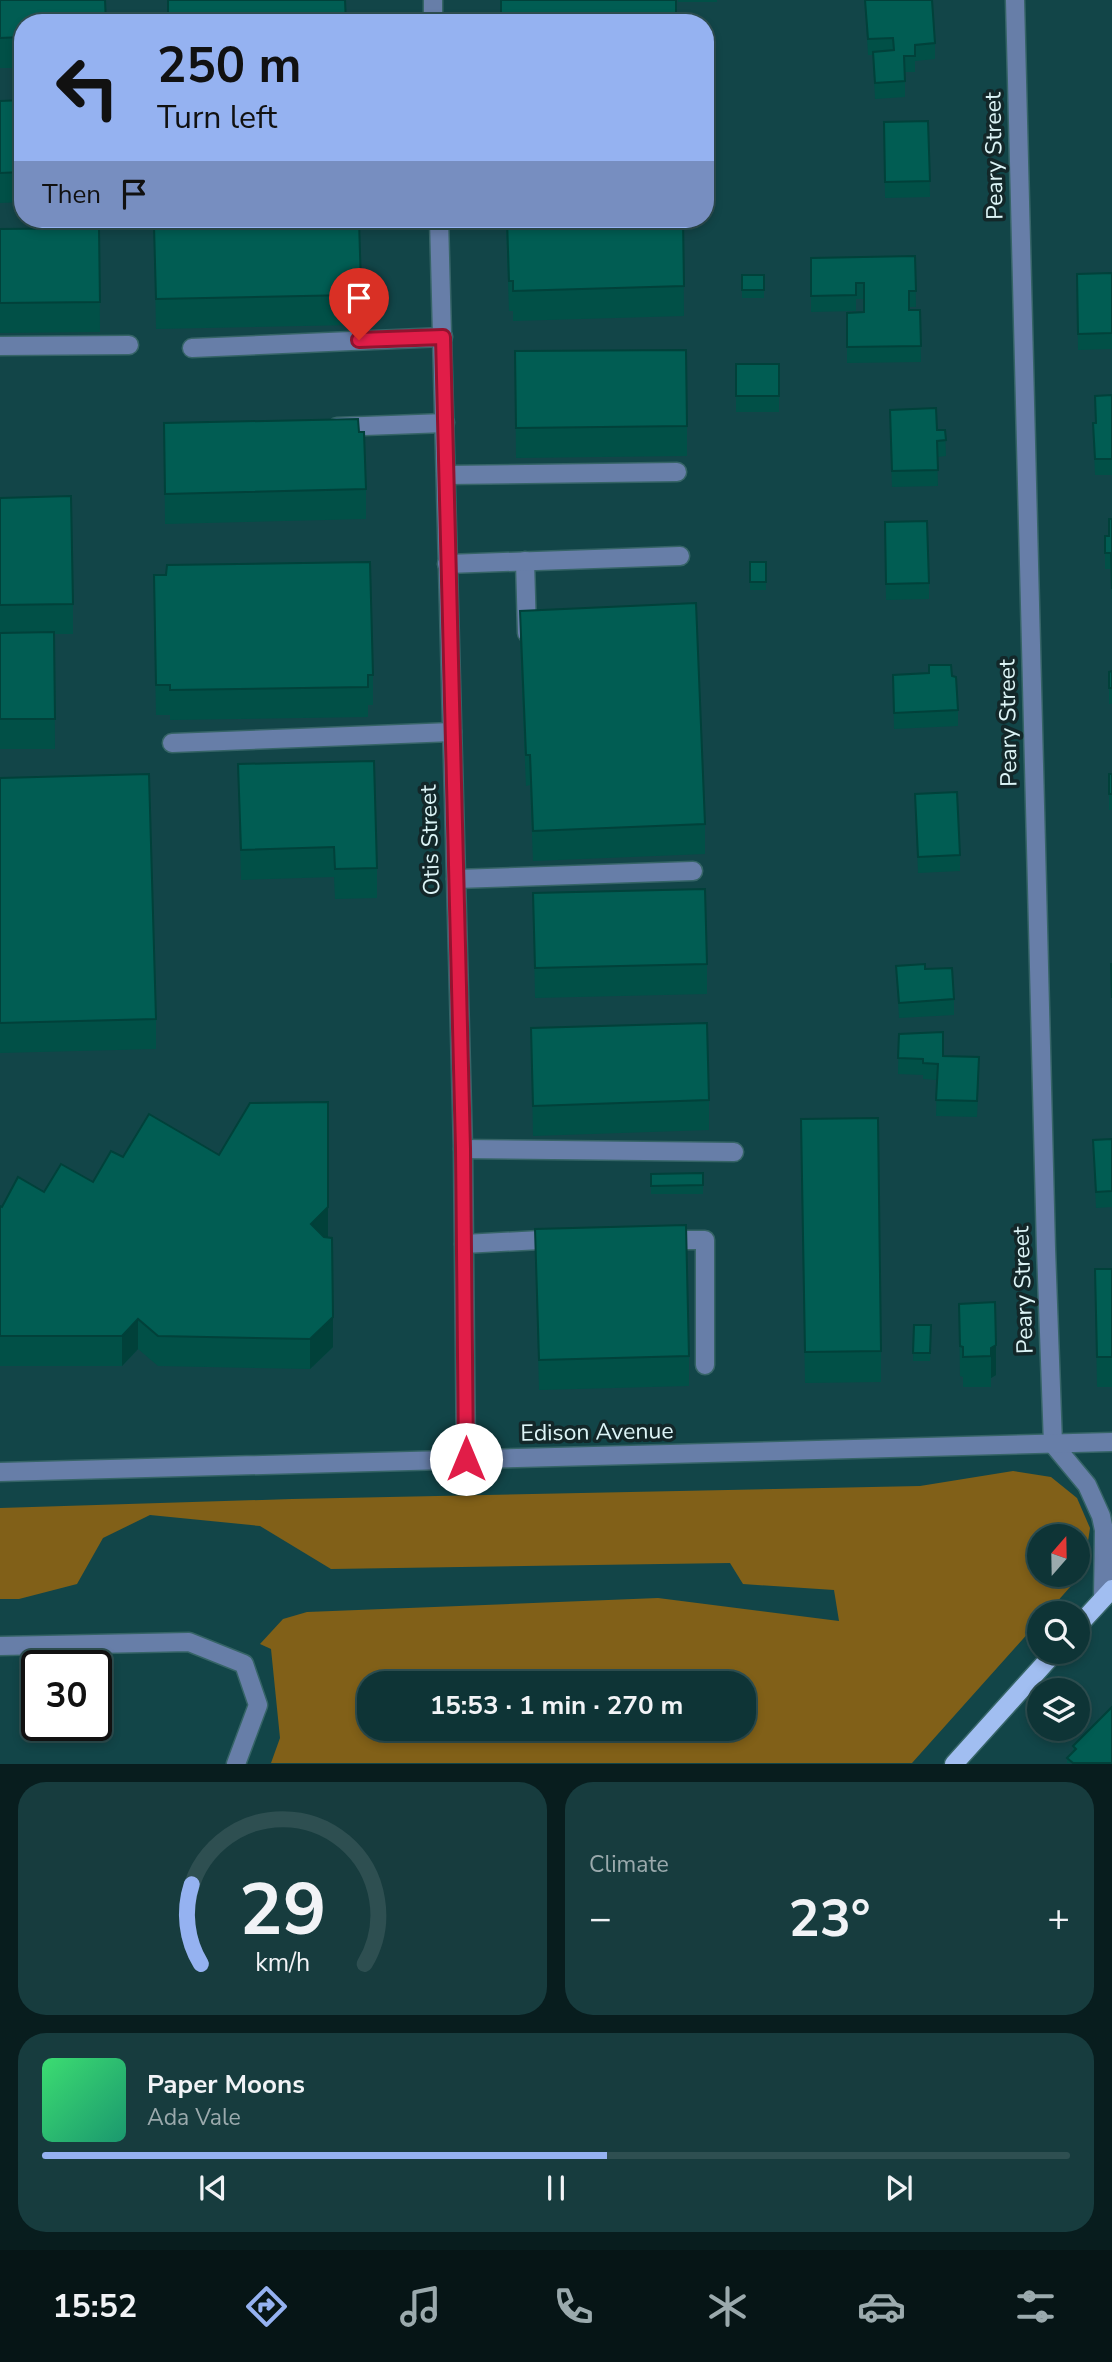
<!DOCTYPE html>
<html lang="en">
<head>
<meta charset="utf-8">
<style>
	body { margin:0; font-family:"Nunito Sans",sans-serif; background:#173c3e; color:#f1f3f6; height:100vh; display:flex; flex-direction:column; font-size:26px; white-space:nowrap }
	* { box-sizing:border-box; margin:0 }
	p { font-size:23px; color:#9baaad }
	.icon { flex:none; width:38px; height:38px; fill:none; stroke:currentColor; stroke-width:2; stroke-linecap:round; stroke-linejoin:round }
	.map { position:relative; height:1764px; overflow:hidden }
	.side { display:flex; flex-direction:column; gap:18px; padding:18px; background:#081d1e; flex:1 }
	.side>* { flex:none }
	.hud { position:absolute; left:14px; top:14px; width:700px; height:214px; border-radius:28px; box-shadow:0 4px 10px #0003,0 0 0 2px #2e4f51; background:#95b2f1; color:#111; overflow:hidden }
	.needle { width:46px; rotate:20deg }
	.tools { position:absolute; left:1027px; top:1524px; display:grid; gap:14px }
	.tools a { display:grid; place-items:center; width:63px; height:63px; border-radius:50%; background:#0e3436; box-shadow:0 4px 10px #0003,0 0 0 2px #2e4f51; font-size:35px }
	.speed { position:absolute; left:21px; top:1650px; display:flex; gap:14px; font-size:35px; font-weight:700; text-align:center }
	.speed>* { display:grid; place-content:center; width:91px; height:91px; border-radius:50%; background:#0e3436; box-shadow:0 4px 10px #0003,0 0 0 2px #2e4f51; line-height:1 }
	.speed .limit { border:4px solid #111; border-radius:10px; background:#fff; color:#111 }
	.pin { position:absolute; display:grid; place-items:center; width:60px; height:60px; color:#fff; margin:-72px -30px; border-radius:50% 50% 50% 0; rotate:-45deg; box-shadow:0 0 7px #0007 }
	.pin .icon { rotate:45deg }
	.me { position:absolute; width:77px; margin:-38px; rotate:0deg; stroke-linejoin:round; filter:drop-shadow(0 0 5px #0008) }
	.turn { display:flex; align-items:center; gap:24px; height:147px; padding:0 28px; font-size:32px }
	.turn .icon { width:91px; height:91px; stroke-width:2.5 }
	.turn b { display:block; font-size:49px; line-height:60px }
	.then { display:flex; align-items:center; height:66px; padding:0 28px; background:#0003; gap:14px; font-size:26px }
	.big { font-size:52px; font-weight:700; line-height:1.1 }
	.side .tile { flex:1; display:flex; flex-direction:column; justify-content:center; gap:10px; min-width:0; padding:0 24px; border-radius:28px; background:#173c3e }
	.side .dial { align-items:center; gap:0 }
	.dial svg { height:182px; overflow:visible; fill:none; stroke:#2e4f51; stroke-width:7; stroke-linecap:round; text-anchor:middle }
	.dial text { fill:#f1f3f6; stroke:none }
	.song { display:flex; align-items:center; gap:21px }
	.cover { width:84px; height:84px; border-radius:10px; background:linear-gradient(135deg,hsl(140 70% 55%),hsl(160 70% 35%)) }
	.played { height:7px; border-radius:4px; background:linear-gradient(90deg,#95b2f1 55%,#2e4f51 55%) }
	.keys { display:flex; justify-content:space-around; direction:ltr }
	.heat { display:flex; justify-content:space-between; align-items:center; font-size:38px; direction:ltr }
	.side .tiles { flex:1; display:grid; gap:18px; grid-template-columns:1fr 1fr }
	.tile:last-child { grid-column:span 2 }
	.trip { position:absolute; left:357px; top:1671px; width:399px; height:70px; border-radius:28px; background:#0e3436; box-shadow:0 4px 10px #0003,0 0 0 2px #2e4f51; font-weight:700; line-height:70px; text-align:center }
	.dock { display:flex; height:112px; justify-content:space-around; align-items:center; background:#061516; color:#9baaad }
	.dock .icon { width:49px; height:49px }
	.dock .current { color:#95b2f1 }
	.dock b { font-size:32px; color:#f1f3f6 }
	.map>svg:first-child { display:block }
	.green { fill:#816018; fill-rule:evenodd }
	.lines { fill:none; stroke-linecap:round; stroke-linejoin:round }
	.minor-casing { stroke:#366467; stroke-width:21 }
	.major-casing { stroke:#366467; stroke-width:21 }
	.minor { stroke:#677ea8; stroke-width:18 }
	.major { stroke:#a1bef1; stroke-width:18 }
	.wall { fill:#015047 }
	.shaded-wall { fill:#01413a }
	.building { fill:#015d53; stroke:#01413a; stroke-width:2 }
	.route-casing { stroke:#92132f; stroke-width:18 }
	.route { stroke:#e11d48; stroke-width:12 }
	.labels { text-anchor:middle; dominant-baseline:central; stroke-width:7; stroke-linejoin:round; paint-order:stroke }
	.street-label { font-size:23px; fill:#dcf4f6; stroke:#132729 }
</style>
</head>
<body>
<div class="map">
<svg width="1112" height="1764" viewBox="0 0 1112 1764">
	<rect width="100%" height="100%" fill="#124548"/>
	<path class="green" d="M1013,1471l38,6 26,21 13,30 -4,27 -8,18v-37h-38v39h37l-6,11 -24,27 -7,1 -1,7 -127,142h-641l9,-25 -9,-89 -11,-5 23,-25 24,-7 351,-14 181,23 -5,-31 -91,-6 -13,-21 -399,6 -71,-43 -110,-11 -47,23 -26,46 -58,15h-19v-91l292,-9 628,-13zM369,1684h375v45h-375z"/>
	<g class="lines">
		<defs>
			<g id="minor">
				<path d="M433,0v23"/>
				<path d="M1015,0l31,1249 7,195 34,41 14,31 3,14 -1,68"/>
				<path d="M439,219l24,930 3,310"/>
				<path d="M0,346l129,-1"/>
				<path d="M192,348l251,-11"/>
				<path d="M337,427l108,-4"/>
				<path d="M446,475l231,-3"/>
				<path d="M525,561l2,72"/>
				<path d="M447,564l233,-8"/>
				<path d="M172,743l280,-11"/>
				<path d="M456,879l237,-8"/>
				<path d="M463,1149l271,3"/>
				<path d="M664,1240h41v125"/>
				<path d="M464,1244l95,-5"/>
				<path d="M0,1472l1112,-30"/>
				<path d="M0,1646l189,-4 55,22 14,41 -22,59"/>
			</g>
			<g id="major">
				<path d="M1078,1626l34,-37"/>
				<path d="M954,1764l101,-112"/>
			</g>
		</defs>
		<use href="#minor" class="minor-casing"/>
		<use href="#major" class="major-casing"/>
		<use href="#minor" class="minor"/>
		<use href="#major" class="major"/>
	</g>
	<g class="wall">
		<path d="M0,0l23,23v45h-23z"/>
		<rect x="500" y="0" width="176" height="23"/>
		<rect x="678" y="0" width="39" height="2"/>
		<path d="M865,0l70,43v16l-20,2v11h-10v25l-30,2 -2,-44h-5z"/>
		<path d="M23,100v102l-23,1v-102z"/>
		<path d="M928,121l2,76 -45,1 -1,-76z"/>
		<path d="M506,219h177l1,97 -171,5v-10h-4z"/>
		<path d="M154,226l207,59v30h-9v10l-196,4z"/>
		<path d="M99,228l1,104 -100,1v-104z"/>
		<path d="M915,256l1,51h-7v3h11l1,52 -74,1v-50l17,-1v-13h-8v12l-45,1v-54z"/>
		<path d="M1112,273v76l-34,1 -1,-76z"/>
		<rect x="742" y="275" width="22" height="23"/>
		<path d="M515,351l172,75v30l-171,2z"/>
		<rect x="736" y="364" width="43" height="48"/>
		<path d="M1112,395v80h-17l-2,-52h3l-1,-27z"/>
		<path d="M164,423l195,9 7,57v30l-201,5z"/>
		<path d="M890,426l47,4h8l1,26 -9,1 1,29 -46,1z"/>
		<path d="M0,498l73,106v30h-19l1,115h-55z"/>
		<path d="M1112,519v86l-1,-36h-6v-33h4z"/>
		<path d="M885,522l44,61v16l-43,1z"/>
		<rect x="750" y="562" width="16" height="28"/>
		<path d="M154,605l219,70v30h-5v12l-198,3v-5h-14z"/>
		<path d="M520,611l185,213v30l-172,7 -3,-76 -4,1 -6,-145z"/>
		<path d="M1112,671v33h-3v-32z"/>
		<path d="M893,675l65,35v16l-64,3z"/>
		<path d="M238,764l139,104v30l-42,1 -1,-22 -93,3z"/>
		<path d="M1112,774v36h-3v-20z"/>
		<path d="M0,778l156,241v30l-156,4z"/>
		<path d="M915,794l45,61v16l-42,2z"/>
		<path d="M533,893l174,71v30l-172,4z"/>
		<path d="M896,966l58,33v16l-55,3z"/>
		<path d="M531,1028l178,72v30l-176,6z"/>
		<path d="M899,1034l80,39 -2,44 -41,-1 1,-36 -14,-1v-4l-25,-1z"/>
		<path d="M1112,1139v68l-16,1 -3,-68z"/>
		<path d="M801,1149l80,202v31l-76,1z"/>
		<path d="M123,1157l205,80 5,110 -23,22 -152,-3 -20,-17 -16,17h-122v-160l2,1 42,-15 49,-10z"/>
		<path d="M703,1173v21h-52v-20z"/>
		<path d="M535,1229l154,127v30l-150,4z"/>
		<path d="M1095,1269h17v118h-15z"/>
		<path d="M995,1302l1,73 -5,3v9h-28v-10l-3,-1 -1,-72z"/>
		<path d="M914,1325h17l-1,36h-17z"/>
		<path d="M1073,1746l39,17h-45v-5l6,-6z"/>
	</g>
	<g class="shaded-wall">
		<path d="M328,1207v30l-17,17v-30z"/>
		<path d="M333,1317v30l-23,22v-30z"/>
		<path d="M138,1319v30l-16,17v-30z"/>
		<path d="M996,1345v30l-5,3v-30z"/>
	</g>
	<g class="building">
		<path d="M0,0h105l1,23h-83v14l-23,1z"/>
		<path d="M168,0h177l1,23h-178z"/>
		<path d="M501,0h175v15l-175,4z"/>
		<path d="M865,0h67l3,43 -20,2v11h-11l1,25 -30,2 -2,-31 21,-2 -1,-12 -25,1z"/>
		<path d="M23,100v72l-23,1v-72z"/>
		<path d="M928,121l2,60 -45,1 -1,-60z"/>
		<path d="M507,219h176l1,67 -171,5v-10h-4z"/>
		<path d="M359,221l2,64h-9v10l-196,4 -2,-73z"/>
		<path d="M99,228l1,74 -100,1v-74z"/>
		<path d="M915,256l1,35h-7v19h11l1,36 -74,1v-34l17,-1v-29h-8v12l-45,1v-38z"/>
		<path d="M1112,273v60l-34,1 -1,-60z"/>
		<rect x="742" y="275" width="22" height="15"/>
		<path d="M686,350l1,76 -171,2 -1,-77z"/>
		<rect x="736" y="364" width="43" height="32"/>
		<path d="M1112,395v64h-17l-2,-36h3l-1,-27z"/>
		<path d="M936,408l1,22h8l1,10 -9,1 1,29 -46,1 -2,-61z"/>
		<path d="M358,419l1,13h5l2,57 -201,5 -1,-71z"/>
		<path d="M71,496l2,108 -73,1v-107z"/>
		<path d="M1109,519h3v70l-1,-36h-6v-17h4z"/>
		<path d="M927,521l2,62 -43,1 -1,-62z"/>
		<path d="M370,562l3,113h-5v12l-198,3v-5h-14l-2,-110h12l1,-10z"/>
		<rect x="750" y="562" width="16" height="20"/>
		<path d="M696,603l9,221 -172,7 -3,-76h-4l-6,-144z"/>
		<path d="M54,632l1,87h-55v-86z"/>
		<path d="M929,665h22l1,11 4,1 2,33 -64,3 -1,-38 36,-2z"/>
		<path d="M1112,671v17h-3v-16z"/>
		<path d="M374,761l3,107 -42,1 -1,-22 -93,3 -3,-86z"/>
		<path d="M149,774l7,245 -156,4v-245z"/>
		<rect x="1109" y="774" width="3" height="20"/>
		<path d="M957,792l3,63 -42,2 -3,-63z"/>
		<path d="M705,889l2,75 -172,4 -2,-75z"/>
		<path d="M925,964v5l27,-1 2,31 -55,4 -3,-37z"/>
		<path d="M1111,964h1v34z"/>
		<path d="M707,1023l2,77 -176,6 -2,-78z"/>
		<path d="M943,1032v24l36,1 -2,44 -41,-1 2,-36 -15,-1v-4l-25,-1 1,-24z"/>
		<path d="M328,1102v105l-17,17 13,13 8,1 1,79 -23,22 -152,-3 -20,-17 -16,17h-122v-130l2,1 16,-30 26,15 17,-28 32,18 18,-31 12,6 26,-43 70,41 31,-52z"/>
		<path d="M878,1118l3,233 -76,1 -4,-233z"/>
		<path d="M1112,1139v52l-16,1 -3,-52z"/>
		<path d="M703,1173v12l-52,1v-12z"/>
		<path d="M686,1225l3,131 -150,4 -4,-131z"/>
		<path d="M1095,1269h17v88h-15z"/>
		<path d="M995,1302l1,43 -5,3v8l-28,1v-10l-3,-1 -1,-42z"/>
		<path d="M914,1325h17l-1,28h-17z"/>
		<path d="M1112,1707v56h-39l-6,-5 9,-9 -3,-3z"/>
	</g>
	<g class="lines">
		<defs>
			<path id="route" d="M359,340l84,-3 20,812 3,310"/>
		</defs>
		<use href="#route" class="route-casing"/>
		<use href="#route" class="route"/>
	</g>
	<g class="labels">
		<g class="street-label">
			<text transform="translate(994 156) rotate(-91)">Peary Street</text>
			<text transform="translate(1008 723) rotate(-91)">Peary Street</text>
			<text transform="translate(430 840) rotate(-92)">Otis Street</text>
			<text transform="translate(1023 1290) rotate(-92)">Peary Street</text>
			<text transform="translate(597 1432) rotate(-1)">Edison Avenue</text>
		</g>
	</g>
</svg>
<div class="tools">
<a><svg class="needle" viewBox="-14 -14 28 28"><path d="M0-13l5 13h-10z" fill="#e53935"/><path d="M0 13l5-13h-10z" fill="#9baaad"/></svg></a>
<a><svg class="icon" aria-label="search" viewBox="0 0 24 24"><circle cx="10" cy="10" r="6"/><path d="M15 15l6 6"/></svg></a>
<a><svg class="icon" aria-label="layers" viewBox="0 0 24 24"><path d="M12 4l9 5-9 5-9-5zM3 14l9 5 9-5"/></svg></a>
</div>
<div class="speed"><div class="limit">30</div></div>
<div class="pin" style="left:359px;top:340px;background:#d93025"><svg class="icon" aria-label="arrive" viewBox="0 0 24 24"><path d="M6 21V4h12l-3 4 3 4H6"/></svg></div>
<svg class="me" style="left:466px;top:1459px" viewBox="-20 -20 40 40"><circle r="19" fill="#fff"/><path d="M0-13L10 11 0 6-10 11z" fill="#e11d48"/></svg>
<div class="trip">15:53 · 1 min · 270 m</div>
<div class="hud">
<div class="turn"><svg class="icon" aria-label="left" viewBox="0 0 24 24"><path d="M17 20v-9H6M10 6l-5 5 5 5"/></svg><div><b>250 m</b>Turn left</div></div>
<div class="then">Then<svg class="icon" aria-label="arrive" viewBox="0 0 24 24"><path d="M6 21V4h12l-3 4 3 4H6"/></svg></div>
</div>
</div>
<section class="side">
<div class="tiles">
<div class="tile dial"><svg viewBox="0 0 100 80">
<path d="M14 69A42 42 0 1 1 86 69"/>
<path d="M14 69A42 42 0 0 1 10 34" stroke="#95b2f1"/>
<text x="50" y="56" font-size="32" font-weight="700">29</text>
<text x="50" y="72" font-size="11">km/h</text>
</svg></div>
<div class="tile"><p>Climate</p>
<div class="heat"><a>−</a><b class="big">23°</b><a>+</a></div>
</div>
<div class="tile">
<div class="song"><i class="cover"></i><div><b>Paper Moons</b><p>Ada Vale</p></div></div>
<div class="played"></div>
<div class="keys"><svg class="icon" aria-label="previous" viewBox="0 0 24 24"><path d="M18 5L8 12l10 7zM5 5v14"/></svg><svg class="icon" aria-label="pause" viewBox="0 0 24 24"><path d="M8 5v14M16 5v14"/></svg><svg class="icon" aria-label="next" viewBox="0 0 24 24"><path d="M6 5l10 7-10 7zM19 5v14"/></svg></div>
</div>
</div>
</section>
<nav class="dock">
<b>15:52</b>
<svg class="icon current" aria-label="directions" viewBox="0 0 24 24"><path d="M12 3l9 9-9 9-9-9zM9 14v-3h6M13 9l2 2-2 2"/></svg>
<svg class="icon" aria-label="music" viewBox="0 0 24 24"><path d="M9 18V5l10-2v13"/><circle cx="6" cy="18" r="3"/><circle cx="16" cy="16" r="3"/></svg>
<svg class="icon" aria-label="phone" viewBox="0 0 24 24"><path d="M5 4h4l2 5-3 2q2 4 5 5l2-3 5 2v4C11 20 4 13 5 4z"/></svg>
<svg class="icon" aria-label="climate" viewBox="0 0 24 24"><path d="M12 3v18M4 7l16 10M4 17L20 7"/></svg>
<svg class="icon" aria-label="car" viewBox="0 0 24 24"><path d="M5 17H2v-5l4-1 3-4h7l3 4 3 1v5h-3M9 17h6M6 11h13"/><circle cx="7" cy="17" r="2"/><circle cx="17" cy="17" r="2"/></svg>
<svg class="icon" aria-label="filters" viewBox="0 0 24 24"><path d="M4 7h16M4 17h16"/><circle cx="9" cy="7" r="2"/><circle cx="15" cy="17" r="2"/></svg>
</nav>
</body>
</html>
